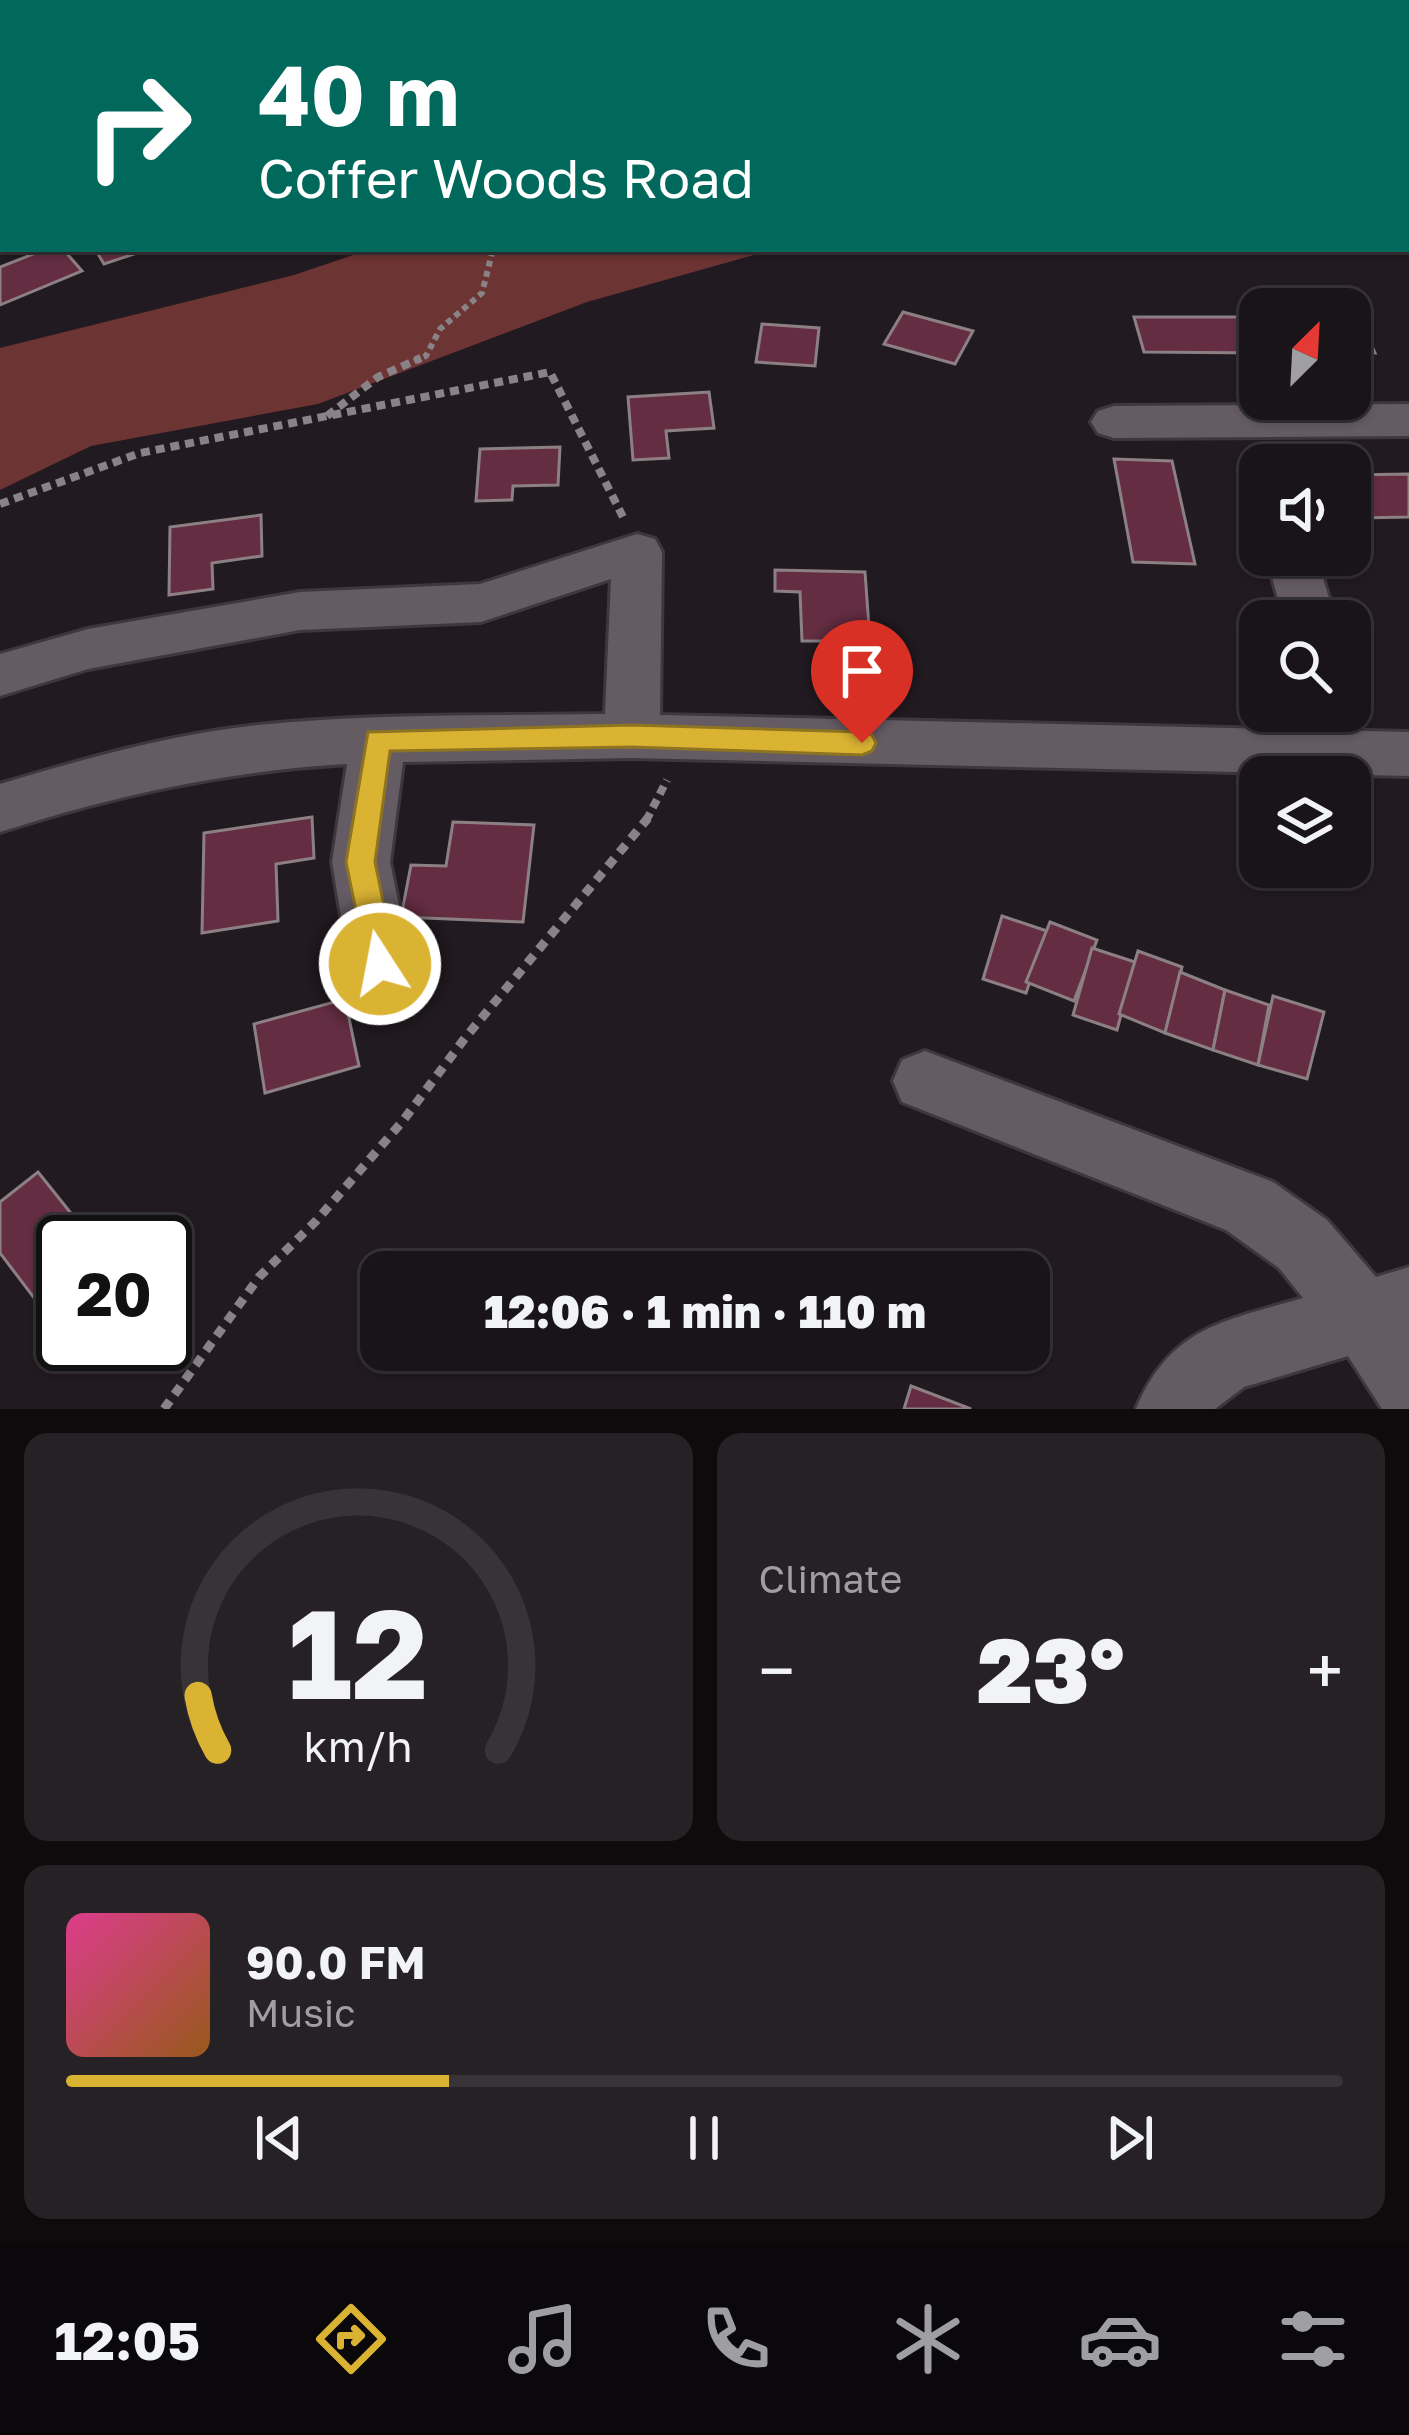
<!DOCTYPE html>
<html lang="en">
<head>
<meta charset="utf-8">
<style>
	body { margin:0; font-family:"Golos Text",sans-serif; background:#262125; color:#f1f3f6; height:100vh; display:flex; flex-direction:column; font-size:45px; white-space:nowrap }
	* { box-sizing:border-box; margin:0 }
	p { font-size:39px; color:#9f9ea2 }
	.icon { flex:none; width:66px; height:66px; fill:none; stroke:currentColor; stroke-width:2; stroke-linecap:round; stroke-linejoin:round }
	.map { position:relative; height:1409px; overflow:hidden }
	.details { display:flex; flex-direction:column; gap:24px; padding:24px; background:#0e0b0d; flex:1 }
	.details>* { flex:none }
	.banner { position:absolute; left:0px; top:0px; width:1410px; height:252px; box-shadow:0 3px 9px #0004,0 0 0 3px #373337; background:#00695c; color:#fff; overflow:hidden }
	.needle { width:78px; rotate:24deg }
	.controls { position:absolute; left:1239px; top:288px; display:grid; gap:24px }
	.controls a { display:grid; place-items:center; width:132px; height:132px; border-radius:24px; background:#191418; box-shadow:0 3px 9px #0004,0 0 0 3px #373337; font-size:60px }
	.speed { position:absolute; left:36px; top:1215px; display:flex; gap:24px; font-size:60px; font-weight:700; text-align:center }
	.speed>* { display:grid; place-content:center; width:156px; height:156px; border-radius:50%; background:#191418; box-shadow:0 3px 9px #0004,0 0 0 3px #373337; line-height:1 }
	.speed .limit { border:6px solid #111; border-radius:18px; background:#fff; color:#111 }
	.pin { position:absolute; display:grid; place-items:center; width:102px; height:102px; color:#fff; margin:-123px -51px; border-radius:50% 50% 50% 0; rotate:-45deg; box-shadow:0 0 12px #0007 }
	.pin .icon { rotate:45deg }
	.me { position:absolute; width:132px; margin:-66px; rotate:349deg; stroke-linejoin:round; filter:drop-shadow(0 0 9px #0008) }
	.turn { display:flex; align-items:center; gap:42px; height:252px; padding:0 60px; font-size:54px }
	.turn .icon { width:156px; height:156px; stroke-width:2.5 }
	.turn b { display:block; font-size:84px; line-height:102px }
	.big { font-size:90px; font-weight:800; line-height:1.1 }
	.details .tile { flex:1; display:flex; flex-direction:column; justify-content:center; gap:18px; min-width:0; padding:0 42px; border-radius:24px; background:#262125 }
	.details .dial { align-items:center; gap:0 }
	.dial svg { height:312px; overflow:visible; fill:none; stroke:#373337; stroke-width:7; stroke-linecap:round; text-anchor:middle }
	.dial text { fill:#f1f3f6; stroke:none }
	.song { display:flex; align-items:center; gap:36px }
	.cover { width:144px; height:144px; border-radius:18px; background:linear-gradient(135deg,hsl(330 70% 55%),hsl(30 70% 35%)) }
	.played { height:12px; border-radius:6px; background:linear-gradient(90deg,#dbb333 30%,#373337 30%) }
	.keys { display:flex; justify-content:space-around; direction:ltr }
	.heat { display:flex; justify-content:space-between; align-items:center; font-size:66px; direction:ltr }
	.details .tiles { flex:1; display:grid; gap:24px; grid-template-columns:1fr 1fr }
	.tile:last-child { grid-column:span 2 }
	.trip { position:absolute; left:360px; top:1251px; width:690px; height:120px; border-radius:24px; background:#191418; box-shadow:0 3px 9px #0004,0 0 0 3px #373337; font-weight:800; line-height:120px; text-align:center }
	.tabs { display:flex; height:192px; justify-content:space-around; align-items:center; background:#0a080a; color:#9f9ea2 }
	.tabs .icon { width:84px; height:84px }
	.tabs .current { color:#dbb333 }
	.tabs b { font-size:54px; color:#f1f3f6 }
	.map>svg:first-child { display:block }
	.forest { fill:#6d3434 }
	.building { fill:#642d42; stroke:#8c8083; stroke-width:3 }
	.lines { fill:none; stroke-linecap:round; stroke-linejoin:round }
	.minor-casing { stroke:#3e383c; stroke-width:6 }
	.path-far2 { stroke:#898388; stroke-width:6; stroke-dasharray:6 4.5; stroke-linecap:butt }
	.path-far1 { stroke:#898388; stroke-width:8; stroke-dasharray:9 6; stroke-linecap:butt }
	.path { stroke:#898388; stroke-width:9; stroke-dasharray:10 8; stroke-linecap:butt }
	.minor { fill:#655c63; fill-rule:evenodd }
	.route { fill:#dbb333; stroke:#8e7421; stroke-width:3 }
</style>
</head>
<body>
<div class="map">
<svg width="1409" height="1409" viewBox="0 0 1409 1409">
	<rect width="100%" height="100%" fill="#211a20"/>
	<g class="forest">
		<path d="M949,0h460v244l-2,-241h-461z"/>
		<path d="M371,249h404l-188,53 -269,102 -227,42 -91,44v-142l294,-73z"/>
	</g>
	<g class="building">
		<path d="M46,249h17l19,22 -82,34v-38z"/>
		<path d="M95,249h54l-45,15z"/>
		<path d="M903,312l70,19 -18,33 -71,-20z"/>
		<path d="M1134,317h126v36l-116,-1z"/>
		<path d="M1350,318h10l15,35h-25z"/>
		<path d="M762,324l57,4 -4,38 -59,-4z"/>
		<path d="M709,392l5,36 -48,3 3,27 -36,2 -5,-63z"/>
		<path d="M560,447l-2,38 -45,1 -1,14 -36,1 4,-52z"/>
		<path d="M1114,459l58,2 23,103 -62,-2z"/>
		<path d="M1409,474v43l-49,1 -10,-26v-17z"/>
		<path d="M261,515l1,41 -50,7 1,26 -44,6 1,-68z"/>
		<path d="M775,570l90,2 5,69h-68l-2,-49 -25,-1z"/>
		<path d="M312,817l2,41 -38,6 2,57 -76,12 2,-100z"/>
		<path d="M453,822l81,3 -11,97 -122,-5 10,-52 35,1z"/>
		<path d="M1002,916l45,15 -21,62 -43,-14z"/>
		<path d="M1050,922l47,18 -23,61 -48,-19z"/>
		<path d="M1092,948l43,14 -18,68 -44,-15z"/>
		<path d="M1138,951l44,16 -17,66 -46,-19z"/>
		<path d="M1180,972l45,18 -12,60 -48,-17z"/>
		<path d="M1225,990l44,15 -11,60 -45,-15z"/>
		<path d="M1273,996l51,16 -17,67 -49,-14z"/>
		<path d="M345,999l14,67 -94,27 -11,-69z"/>
		<path d="M38,1172l56,70h-31v94l-63,-83v-51z"/>
		<path d="M911,1386l60,23h-67z"/>
	</g>
	<g class="lines">
		<defs>
			<g id="minor">
				<path d="M3,207v25h-3v-24z"/>
				<path d="M1409,404v32l-295,2 -16,-5 -7,-11 7,-11 16,-5z"/>
				<path d="M637,534l18,5 7,13 -2,163 749,17v44l-777,-18 -229,4 -13,100 21,102 -9,19 -22,8 -22,-8 -9,-19 -17,-102 15,-98c-121,7 -232,31 -347,68v-48c84,-25 170,-50 258,-59 115,-12 232,-9 347,-11l6,-135 -130,43 -181,8 -212,39 -88,27v-42l88,-25 212,-37 180,-8z"/>
				<path d="M1266,555h50l20,66h-52z"/>
				<path d="M925,1051l348,131 54,38 49,57 33,-10v142h-27l-34,-53 -104,31 -29,22h-79c35,-83 89,-88 167,-111l-24,-30 -53,-38 -324,-128 -9,-21 9,-21z"/>
			</g>
		</defs>
		<use href="#minor" class="minor-casing"/>
		<path class="path-far2" d="M414,361l12,-5 14,-27 42,-36 11,-44"/>
		<g class="path-far1">
			<path d="M327,416l51,-39 43,-19"/>
			<path d="M0,504l140,-51 410,-81 73,145"/>
			<path d="M646,821l21,-41"/>
		</g>
		<path class="path" d="M164,1409l95,-132 57,-56 86,-99 63,-84 183,-220"/>
		<use href="#minor" class="minor"/>
	</g>
	<path class="route" d="M632,725l230,7 10,3 4,8 -4,8 -10,4 -230,-8 -242,4 -15,111 21,102 -5,10 -11,4 -11,-4 -23,-112 22,-130z"/>
</svg>
<div class="controls">
<a><svg class="needle" viewBox="-14 -14 28 28"><path d="M0-13l5 13h-10z" fill="#e53935"/><path d="M0 13l5-13h-10z" fill="#9f9ea2"/></svg></a>
<a><svg class="icon" aria-label="sound" viewBox="0 0 24 24"><path d="M4 9h4l5-4v14l-5-4H4zM17 9q2 3 0 6"/></svg></a>
<a><svg class="icon" aria-label="search" viewBox="0 0 24 24"><circle cx="10" cy="10" r="6"/><path d="M15 15l6 6"/></svg></a>
<a><svg class="icon" aria-label="layers" viewBox="0 0 24 24"><path d="M12 4l9 5-9 5-9-5zM3 14l9 5 9-5"/></svg></a>
</div>
<div class="speed"><div class="limit">20</div></div>
<div class="pin" style="left:862px;top:743px;background:#d93025"><svg class="icon" aria-label="arrive" viewBox="0 0 24 24"><path d="M6 21V4h12l-3 4 3 4H6"/></svg></div>
<svg class="me" style="left:380px;top:964px" viewBox="-20 -20 40 40"><circle r="17" fill="#dbb333" stroke="#fff" stroke-width="3"/><path d="M0-11L8 9 0 5-8 9z" fill="#fff"/></svg>
<div class="trip">12:06 · 1 min · 110 m</div>
<div class="banner">
<div class="turn"><svg class="icon" aria-label="right" viewBox="0 0 24 24"><path d="M7 20v-9h11M14 6l5 5-5 5"/></svg><div><b>40 m</b>Coffer Woods Road</div></div>
</div>
</div>
<section class="details">
<div class="tiles">
<div class="tile dial"><svg viewBox="0 0 100 80">
<path d="M14 69A42 42 0 1 1 86 69"/>
<path d="M14 69A42 42 0 0 1 9 55" stroke="#dbb333"/>
<text x="50" y="56" font-size="32" font-weight="700">12</text>
<text x="50" y="72" font-size="11">km/h</text>
</svg></div>
<div class="tile"><p>Climate</p>
<div class="heat"><a>−</a><b class="big">23°</b><a>+</a></div>
</div>
<div class="tile">
<div class="song"><i class="cover"></i><div><b>90.0 FM</b><p>Music</p></div></div>
<div class="played"></div>
<div class="keys"><svg class="icon" aria-label="previous" viewBox="0 0 24 24"><path d="M18 5L8 12l10 7zM5 5v14"/></svg><svg class="icon" aria-label="pause" viewBox="0 0 24 24"><path d="M8 5v14M16 5v14"/></svg><svg class="icon" aria-label="next" viewBox="0 0 24 24"><path d="M6 5l10 7-10 7zM19 5v14"/></svg></div>
</div>
</div>
</section>
<nav class="tabs">
<b>12:05</b>
<svg class="icon current" aria-label="directions" viewBox="0 0 24 24"><path d="M12 3l9 9-9 9-9-9zM9 14v-3h6M13 9l2 2-2 2"/></svg>
<svg class="icon" aria-label="music" viewBox="0 0 24 24"><path d="M9 18V5l10-2v13"/><circle cx="6" cy="18" r="3"/><circle cx="16" cy="16" r="3"/></svg>
<svg class="icon" aria-label="phone" viewBox="0 0 24 24"><path d="M5 4h4l2 5-3 2q2 4 5 5l2-3 5 2v4C11 20 4 13 5 4z"/></svg>
<svg class="icon" aria-label="climate" viewBox="0 0 24 24"><path d="M12 3v18M4 7l16 10M4 17L20 7"/></svg>
<svg class="icon" aria-label="car" viewBox="0 0 24 24"><path d="M5 17H2v-5l4-1 3-4h7l3 4 3 1v5h-3M9 17h6M6 11h13"/><circle cx="7" cy="17" r="2"/><circle cx="17" cy="17" r="2"/></svg>
<svg class="icon" aria-label="filters" viewBox="0 0 24 24"><path d="M4 7h16M4 17h16"/><circle cx="9" cy="7" r="2"/><circle cx="15" cy="17" r="2"/></svg>
</nav>
</body>
</html>
